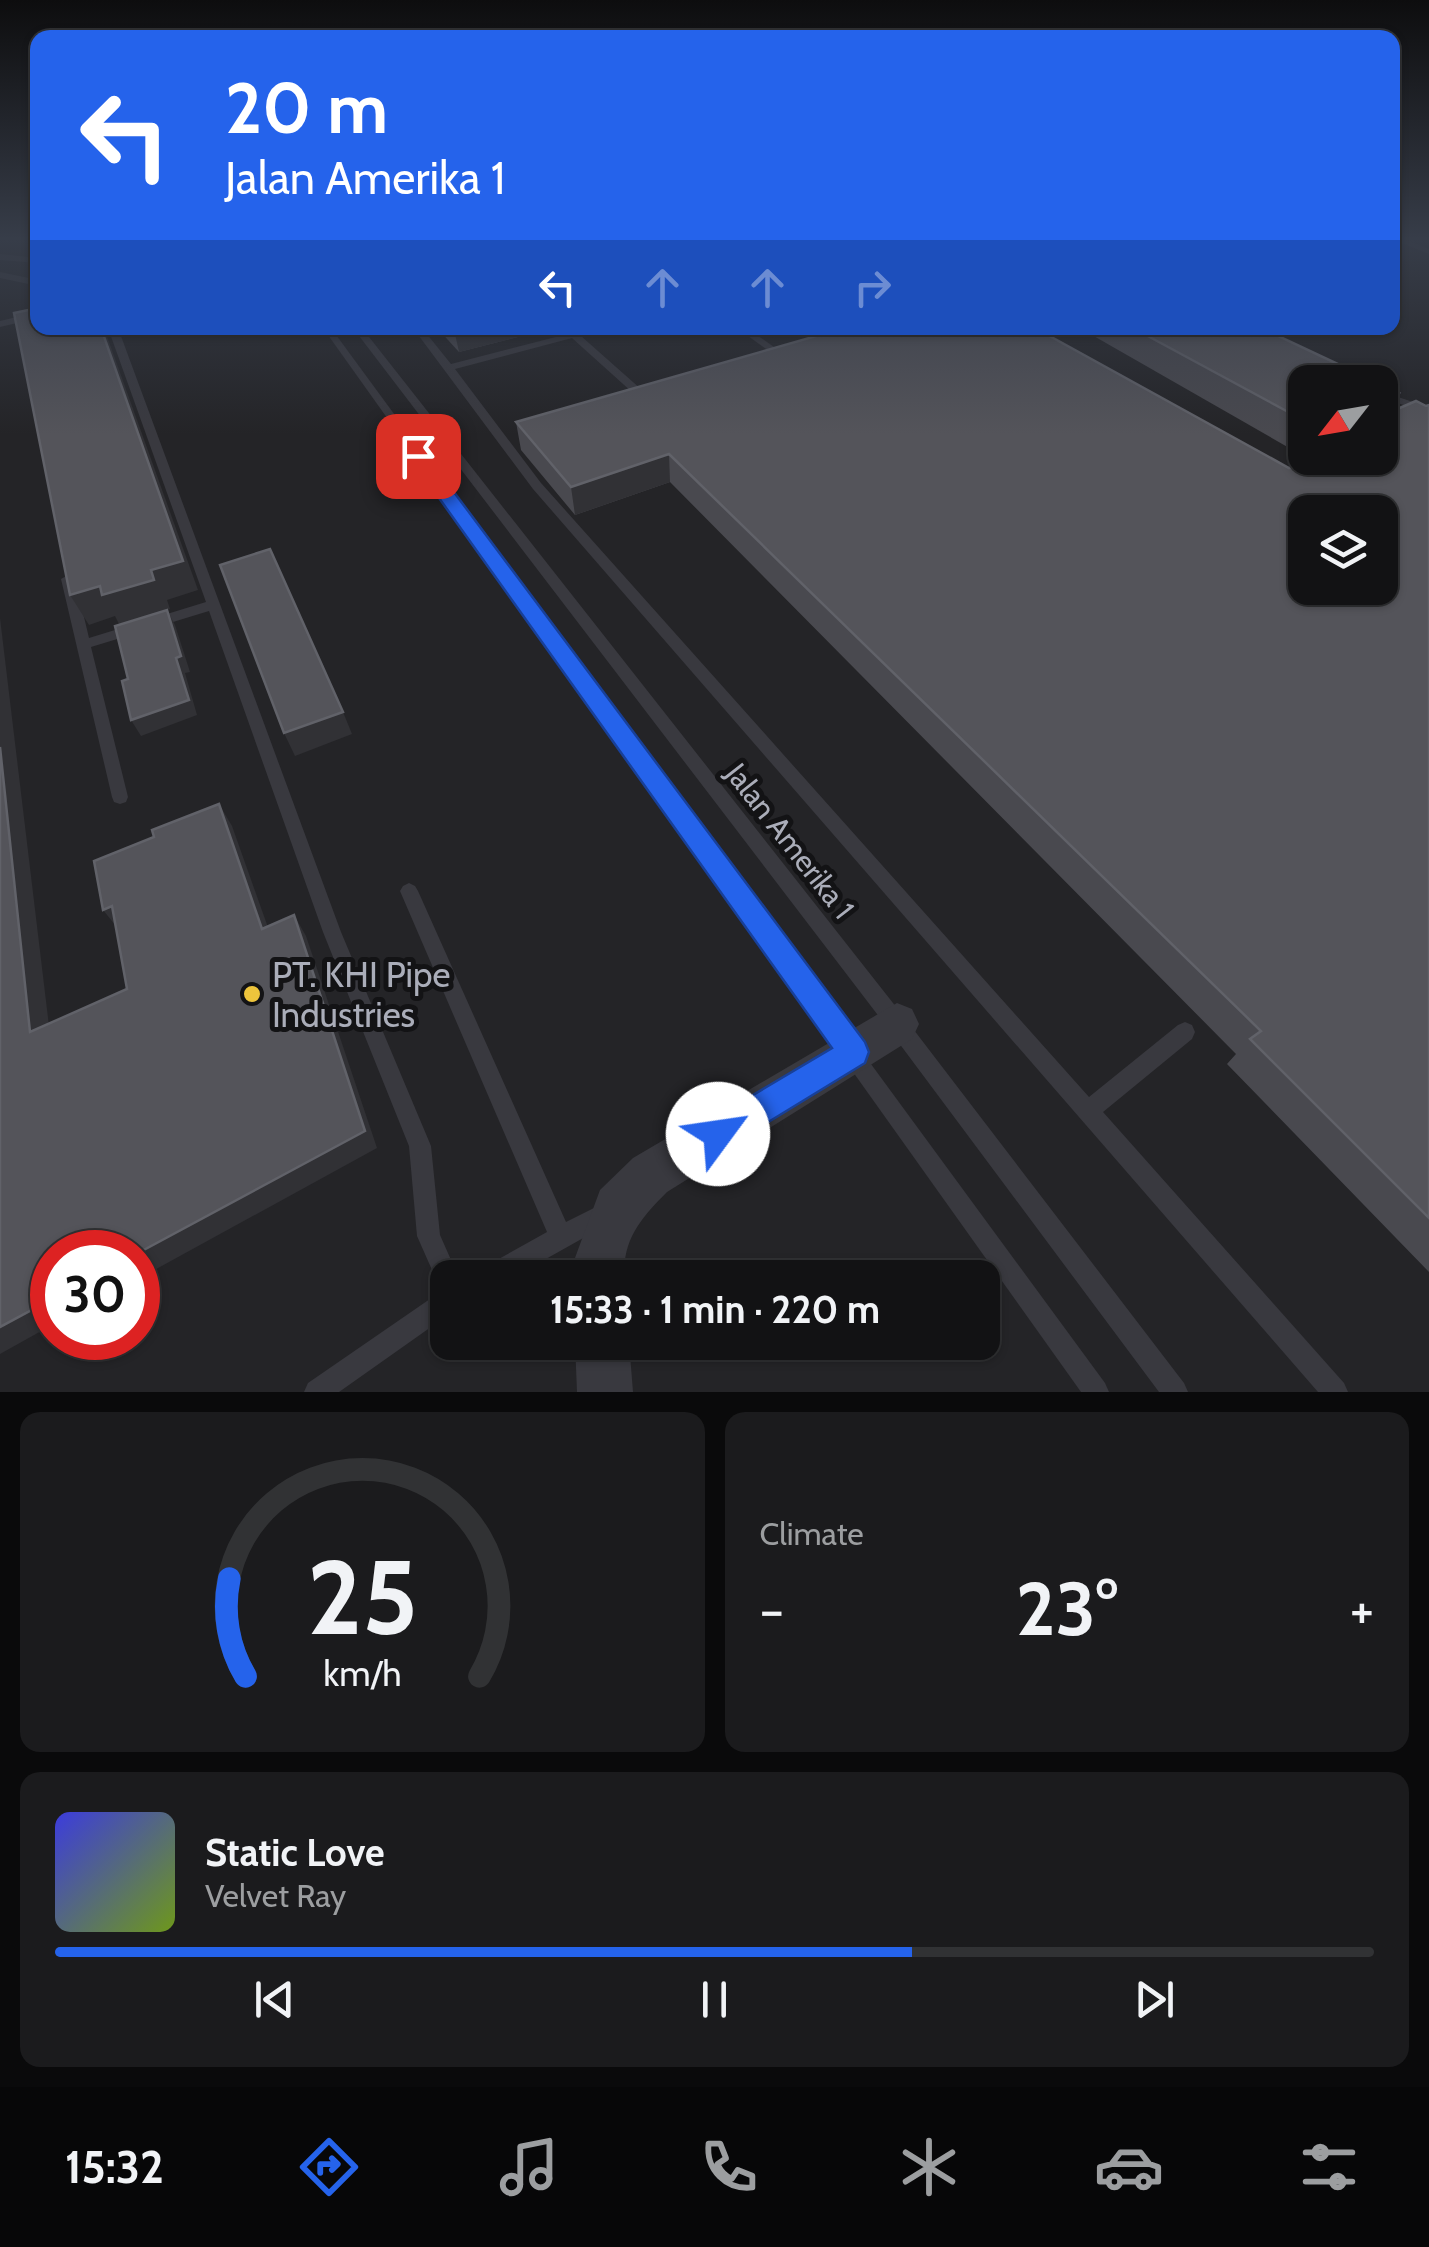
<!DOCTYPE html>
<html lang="en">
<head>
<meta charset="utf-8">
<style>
	body { margin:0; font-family:Cabin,sans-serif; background:#1b1b1d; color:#f1f3f6; height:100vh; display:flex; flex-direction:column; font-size:38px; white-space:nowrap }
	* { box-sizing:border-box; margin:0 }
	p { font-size:32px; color:#9c9ea0 }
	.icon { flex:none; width:55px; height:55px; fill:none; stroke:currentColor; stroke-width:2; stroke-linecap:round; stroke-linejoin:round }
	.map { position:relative; height:1392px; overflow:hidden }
	.side { display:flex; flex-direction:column; gap:20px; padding:20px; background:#0a0a0b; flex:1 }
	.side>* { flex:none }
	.top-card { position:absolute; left:30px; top:30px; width:1370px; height:305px; border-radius:20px; box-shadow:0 2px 8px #0004,0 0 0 2px #313234; background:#2563eb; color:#fff; overflow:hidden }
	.needle { width:65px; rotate:239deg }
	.fabs { position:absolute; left:1288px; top:365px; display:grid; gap:20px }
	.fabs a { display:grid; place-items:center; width:110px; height:110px; border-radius:20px; background:#121214; box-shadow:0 2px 8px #0004,0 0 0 2px #313234; font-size:50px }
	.speed { position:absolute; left:30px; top:1230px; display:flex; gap:20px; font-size:50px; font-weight:700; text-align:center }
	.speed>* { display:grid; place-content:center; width:130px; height:130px; border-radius:50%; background:#121214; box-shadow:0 2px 8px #0004,0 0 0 2px #313234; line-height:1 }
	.speed .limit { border:15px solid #d22; background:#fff; color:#111 }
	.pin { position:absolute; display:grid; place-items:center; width:85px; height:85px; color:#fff; margin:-42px; border-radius:20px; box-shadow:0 5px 15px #0006 }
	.me { position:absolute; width:110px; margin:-55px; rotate:59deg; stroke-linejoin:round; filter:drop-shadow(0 0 8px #0008) }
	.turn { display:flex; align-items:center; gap:35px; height:210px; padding:0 30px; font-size:45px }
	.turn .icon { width:130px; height:130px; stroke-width:2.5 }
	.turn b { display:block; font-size:70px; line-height:85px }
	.lanes { display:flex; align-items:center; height:95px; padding:0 30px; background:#0003; justify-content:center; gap:50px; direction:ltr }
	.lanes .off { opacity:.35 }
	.big { font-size:75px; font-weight:700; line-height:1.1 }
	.side .widget { flex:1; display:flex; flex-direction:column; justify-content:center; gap:15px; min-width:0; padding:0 35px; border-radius:20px; background:#1b1b1d }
	.side .dial { align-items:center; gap:0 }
	.dial svg { height:260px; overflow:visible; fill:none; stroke:#313234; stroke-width:7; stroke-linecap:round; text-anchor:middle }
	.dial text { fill:#f1f3f6; stroke:none }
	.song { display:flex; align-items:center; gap:30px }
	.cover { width:120px; height:120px; border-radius:15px; background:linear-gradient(135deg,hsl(240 70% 55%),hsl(80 70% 35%)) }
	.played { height:10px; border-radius:5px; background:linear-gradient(90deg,#2563eb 65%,#313234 65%) }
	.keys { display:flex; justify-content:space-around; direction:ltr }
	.heat { display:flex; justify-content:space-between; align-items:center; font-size:55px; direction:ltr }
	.side .tiles { flex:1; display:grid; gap:20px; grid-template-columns:1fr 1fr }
	.widget:last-child { grid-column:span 2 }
	.trip { position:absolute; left:430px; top:1260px; width:570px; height:100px; border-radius:20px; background:#121214; box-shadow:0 2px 8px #0004,0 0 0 2px #313234; font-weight:700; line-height:100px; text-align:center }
	.dock { display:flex; height:160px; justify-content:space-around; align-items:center; background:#070708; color:#9c9ea0 }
	.dock .icon { width:70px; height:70px }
	.dock .on { color:#2563eb }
	.dock b { font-size:45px; color:#f1f3f6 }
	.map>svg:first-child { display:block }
	.built { fill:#242427; fill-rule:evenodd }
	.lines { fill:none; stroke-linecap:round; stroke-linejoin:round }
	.lane { fill:#39393f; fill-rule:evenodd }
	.street { fill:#39393f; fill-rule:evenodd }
	.wall { fill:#49494f }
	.shaded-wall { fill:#313135 }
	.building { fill:#54545a; stroke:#616269; stroke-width:2.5; fill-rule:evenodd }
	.route { fill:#2563eb; stroke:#184099; stroke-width:2.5 }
	.poi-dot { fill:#edc43c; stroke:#131315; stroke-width:4 }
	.labels { text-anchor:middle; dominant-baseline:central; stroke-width:10; stroke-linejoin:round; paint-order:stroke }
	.street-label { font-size:30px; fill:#aaadb9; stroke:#131315 }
	.near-poi-label { font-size:35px; fill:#aaadb9; stroke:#131315; text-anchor:start }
</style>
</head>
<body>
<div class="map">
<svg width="1429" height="1392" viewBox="0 0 1429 1392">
	<rect width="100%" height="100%" fill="#18181a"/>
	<path class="built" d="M0,239h37l1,89h1354l1,-89h36v1153h-1429zM1305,382h75v76h-75zM1305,512h75v76h-75zM52,1252h86v86h-86zM448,1278h534v64h-534z"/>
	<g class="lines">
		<g class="lane">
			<path d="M1392,239h12l25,10v5z"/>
			<path d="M0,254l38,4v5l-38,-3z"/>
			<path d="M0,272l38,8v6l-38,-8z"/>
			<path d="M38,312v6l-38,9v-6z"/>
			<path d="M108,328h10l223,604 90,214 9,89 19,43h-11v37l-109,77h-35l4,-9 135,-93 -3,-2 -23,-52 -8,-90 -86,-214 -114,-321 -118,36 37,150 -2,5 -6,2 -6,-2 -2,-5 -51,-218 7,-4 7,4 14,59 117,-36z"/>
			<path d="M323,328h8l774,1055 4,9h-28z"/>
			<path d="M353,328h9l542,689 280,366 4,9h-29l-269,-361z"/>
			<path d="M413,328h9l29,36 140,-36h13l-1,2 -22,6 70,62v4h-8l-71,-64 -117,31 86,114 548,614 89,-72 7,-3 7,3 3,7 -3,7 -89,73 241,271 4,9h-30l-785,-903z"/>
			<path d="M737,328h10l41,29 -8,2z"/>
			<path d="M1380,391l48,16 1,2 -5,3 -44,-15z"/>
			<path d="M409,883l6,3 3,5 148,331 36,-18 8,3 3,8 -3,8 -98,55h-37l4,-8 68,-38 -147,-341 3,-5z"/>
		</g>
		<g class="street">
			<path d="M897,1003l15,6 7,15 -7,15 -245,153c-24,24 -46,48 -42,86h-52l-1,-12 28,-76 33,-32z"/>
			<path d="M575,1342h54l4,50h-56z"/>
		</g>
	</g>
	<g class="wall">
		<path d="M437,328h116l-94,24z"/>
		<path d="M1086,328h175l44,54v75l-220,-126z"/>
		<path d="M1380,384l19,9 -6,12 2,5 34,-5v867l-202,-208 9,-10 -566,-572 -95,33 -54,-65 -5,-28 773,46 20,-9 -2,-1h73z"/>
	</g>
	<g class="shaded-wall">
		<path d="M101,328h3l94,262 -31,10 3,9 -51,15 -4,-8 -26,9 -19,-30 81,-25z"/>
		<path d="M461,328h92l-94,24 -5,-23z"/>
		<path d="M669,454l1,28 -95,33 -4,-28z"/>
		<path d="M167,610l8,15 15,47 -5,1 12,42 -56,21 -10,-16 45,-62z"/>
		<path d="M0,618l52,433 -22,-19 -30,-285z"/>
		<path d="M343,712l9,22 -57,22 -11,-23z"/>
		<path d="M219,804l13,22 44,124 -14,-21z"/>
		<path d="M112,906l8,25 -17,-21z"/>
		<path d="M294,915l12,21 71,212 -239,131v-26z"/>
		<path d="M52,1299v26l-52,29v-27z"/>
	</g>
	<g class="building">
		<path d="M38,308v20h63l82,233 -32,9 3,10 -52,15 -2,-9 -30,9 -56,-282z"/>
		<path d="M844,328h191l254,140 24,-10h67v-74l19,9 -8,7 4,10 21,-9 10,5 3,-1v813l-179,-179 11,-8 -592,-577 -98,33 -55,-65zM1305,512h75v76h-75z"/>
		<path d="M1133,328h128l115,54h-71v39z"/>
		<path d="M270,549l73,163 -59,21 -64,-168z"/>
		<path d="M167,610l14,46 -5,2 13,42 -58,20 -9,-39 6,-2 -13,-53z"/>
		<path d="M0,747l30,285 97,-43 -15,-83 -9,4 -9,-49 60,-24 -2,-7 67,-26 43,125 32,-14 71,216 -227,122 -86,-1v47l-52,28z"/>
	</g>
	<linearGradient id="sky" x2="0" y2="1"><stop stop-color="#0d0d0e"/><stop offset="0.55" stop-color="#373d49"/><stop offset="1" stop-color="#373d49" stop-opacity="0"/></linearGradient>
	<rect width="1429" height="434" fill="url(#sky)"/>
	<path class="route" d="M418,451l6,1 441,590 4,10 -4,11 -136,83 -11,5 -12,-5 -5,-12 5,-11 126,-75 -423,-592z"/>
	<circle class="poi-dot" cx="252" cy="994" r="10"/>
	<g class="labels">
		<g class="street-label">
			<text transform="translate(790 841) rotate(52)">Jalan Amerika 1</text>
		</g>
		<g class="near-poi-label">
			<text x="272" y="974">PT. KHI Pipe<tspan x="272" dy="40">Industries</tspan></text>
		</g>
	</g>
</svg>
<div class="fabs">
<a><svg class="needle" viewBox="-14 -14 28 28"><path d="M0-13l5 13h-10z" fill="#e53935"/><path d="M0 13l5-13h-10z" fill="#9c9ea0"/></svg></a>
<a><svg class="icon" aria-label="layers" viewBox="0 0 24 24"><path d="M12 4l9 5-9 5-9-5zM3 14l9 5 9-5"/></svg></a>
</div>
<div class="speed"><div class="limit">30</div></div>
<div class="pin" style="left:418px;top:456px;background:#d93025"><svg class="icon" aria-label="arrive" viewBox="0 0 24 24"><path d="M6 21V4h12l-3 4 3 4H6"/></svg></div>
<svg class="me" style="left:718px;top:1134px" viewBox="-20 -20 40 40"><circle r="19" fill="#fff"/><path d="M0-13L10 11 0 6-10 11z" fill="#2563eb"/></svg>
<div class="trip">15:33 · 1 min · 220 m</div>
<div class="top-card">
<div class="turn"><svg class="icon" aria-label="left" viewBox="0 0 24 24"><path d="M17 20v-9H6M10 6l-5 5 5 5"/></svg><div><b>20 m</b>Jalan Amerika 1</div></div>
<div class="lanes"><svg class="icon" aria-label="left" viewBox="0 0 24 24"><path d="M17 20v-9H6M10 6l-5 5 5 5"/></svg><svg class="icon off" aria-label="ahead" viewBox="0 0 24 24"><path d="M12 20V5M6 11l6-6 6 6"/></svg><svg class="icon off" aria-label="ahead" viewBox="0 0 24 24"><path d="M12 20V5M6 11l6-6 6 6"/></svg><svg class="icon off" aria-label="right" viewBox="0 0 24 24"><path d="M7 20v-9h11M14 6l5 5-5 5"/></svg></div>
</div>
</div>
<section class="side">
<div class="tiles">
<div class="widget dial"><svg viewBox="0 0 100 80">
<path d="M14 69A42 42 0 1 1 86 69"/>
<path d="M14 69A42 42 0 0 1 9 39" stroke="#2563eb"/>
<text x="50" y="56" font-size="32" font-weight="700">25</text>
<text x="50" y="72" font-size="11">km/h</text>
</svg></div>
<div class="widget"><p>Climate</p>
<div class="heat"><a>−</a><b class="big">23°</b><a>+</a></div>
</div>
<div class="widget">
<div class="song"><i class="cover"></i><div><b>Static Love</b><p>Velvet Ray</p></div></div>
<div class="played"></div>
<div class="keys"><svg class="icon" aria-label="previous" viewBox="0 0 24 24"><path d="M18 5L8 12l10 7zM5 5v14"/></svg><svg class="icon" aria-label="pause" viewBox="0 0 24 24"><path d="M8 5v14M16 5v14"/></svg><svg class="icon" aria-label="next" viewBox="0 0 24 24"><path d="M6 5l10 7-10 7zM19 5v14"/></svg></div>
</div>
</div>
</section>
<nav class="dock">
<b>15:32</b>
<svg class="icon on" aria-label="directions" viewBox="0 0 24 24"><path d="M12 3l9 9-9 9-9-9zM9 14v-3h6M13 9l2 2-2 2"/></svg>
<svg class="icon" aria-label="music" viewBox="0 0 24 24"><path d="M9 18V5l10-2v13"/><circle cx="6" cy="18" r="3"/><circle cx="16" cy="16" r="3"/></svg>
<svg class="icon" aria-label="phone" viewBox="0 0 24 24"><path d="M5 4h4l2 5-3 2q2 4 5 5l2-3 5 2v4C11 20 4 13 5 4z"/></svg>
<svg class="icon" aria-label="climate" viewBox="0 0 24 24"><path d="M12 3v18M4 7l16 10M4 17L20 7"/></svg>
<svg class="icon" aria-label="car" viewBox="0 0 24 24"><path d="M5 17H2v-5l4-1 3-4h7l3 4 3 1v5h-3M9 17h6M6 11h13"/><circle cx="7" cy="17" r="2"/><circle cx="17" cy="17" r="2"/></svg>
<svg class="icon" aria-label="filters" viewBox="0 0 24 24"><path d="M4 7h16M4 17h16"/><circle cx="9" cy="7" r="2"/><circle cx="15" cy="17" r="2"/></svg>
</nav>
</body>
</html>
